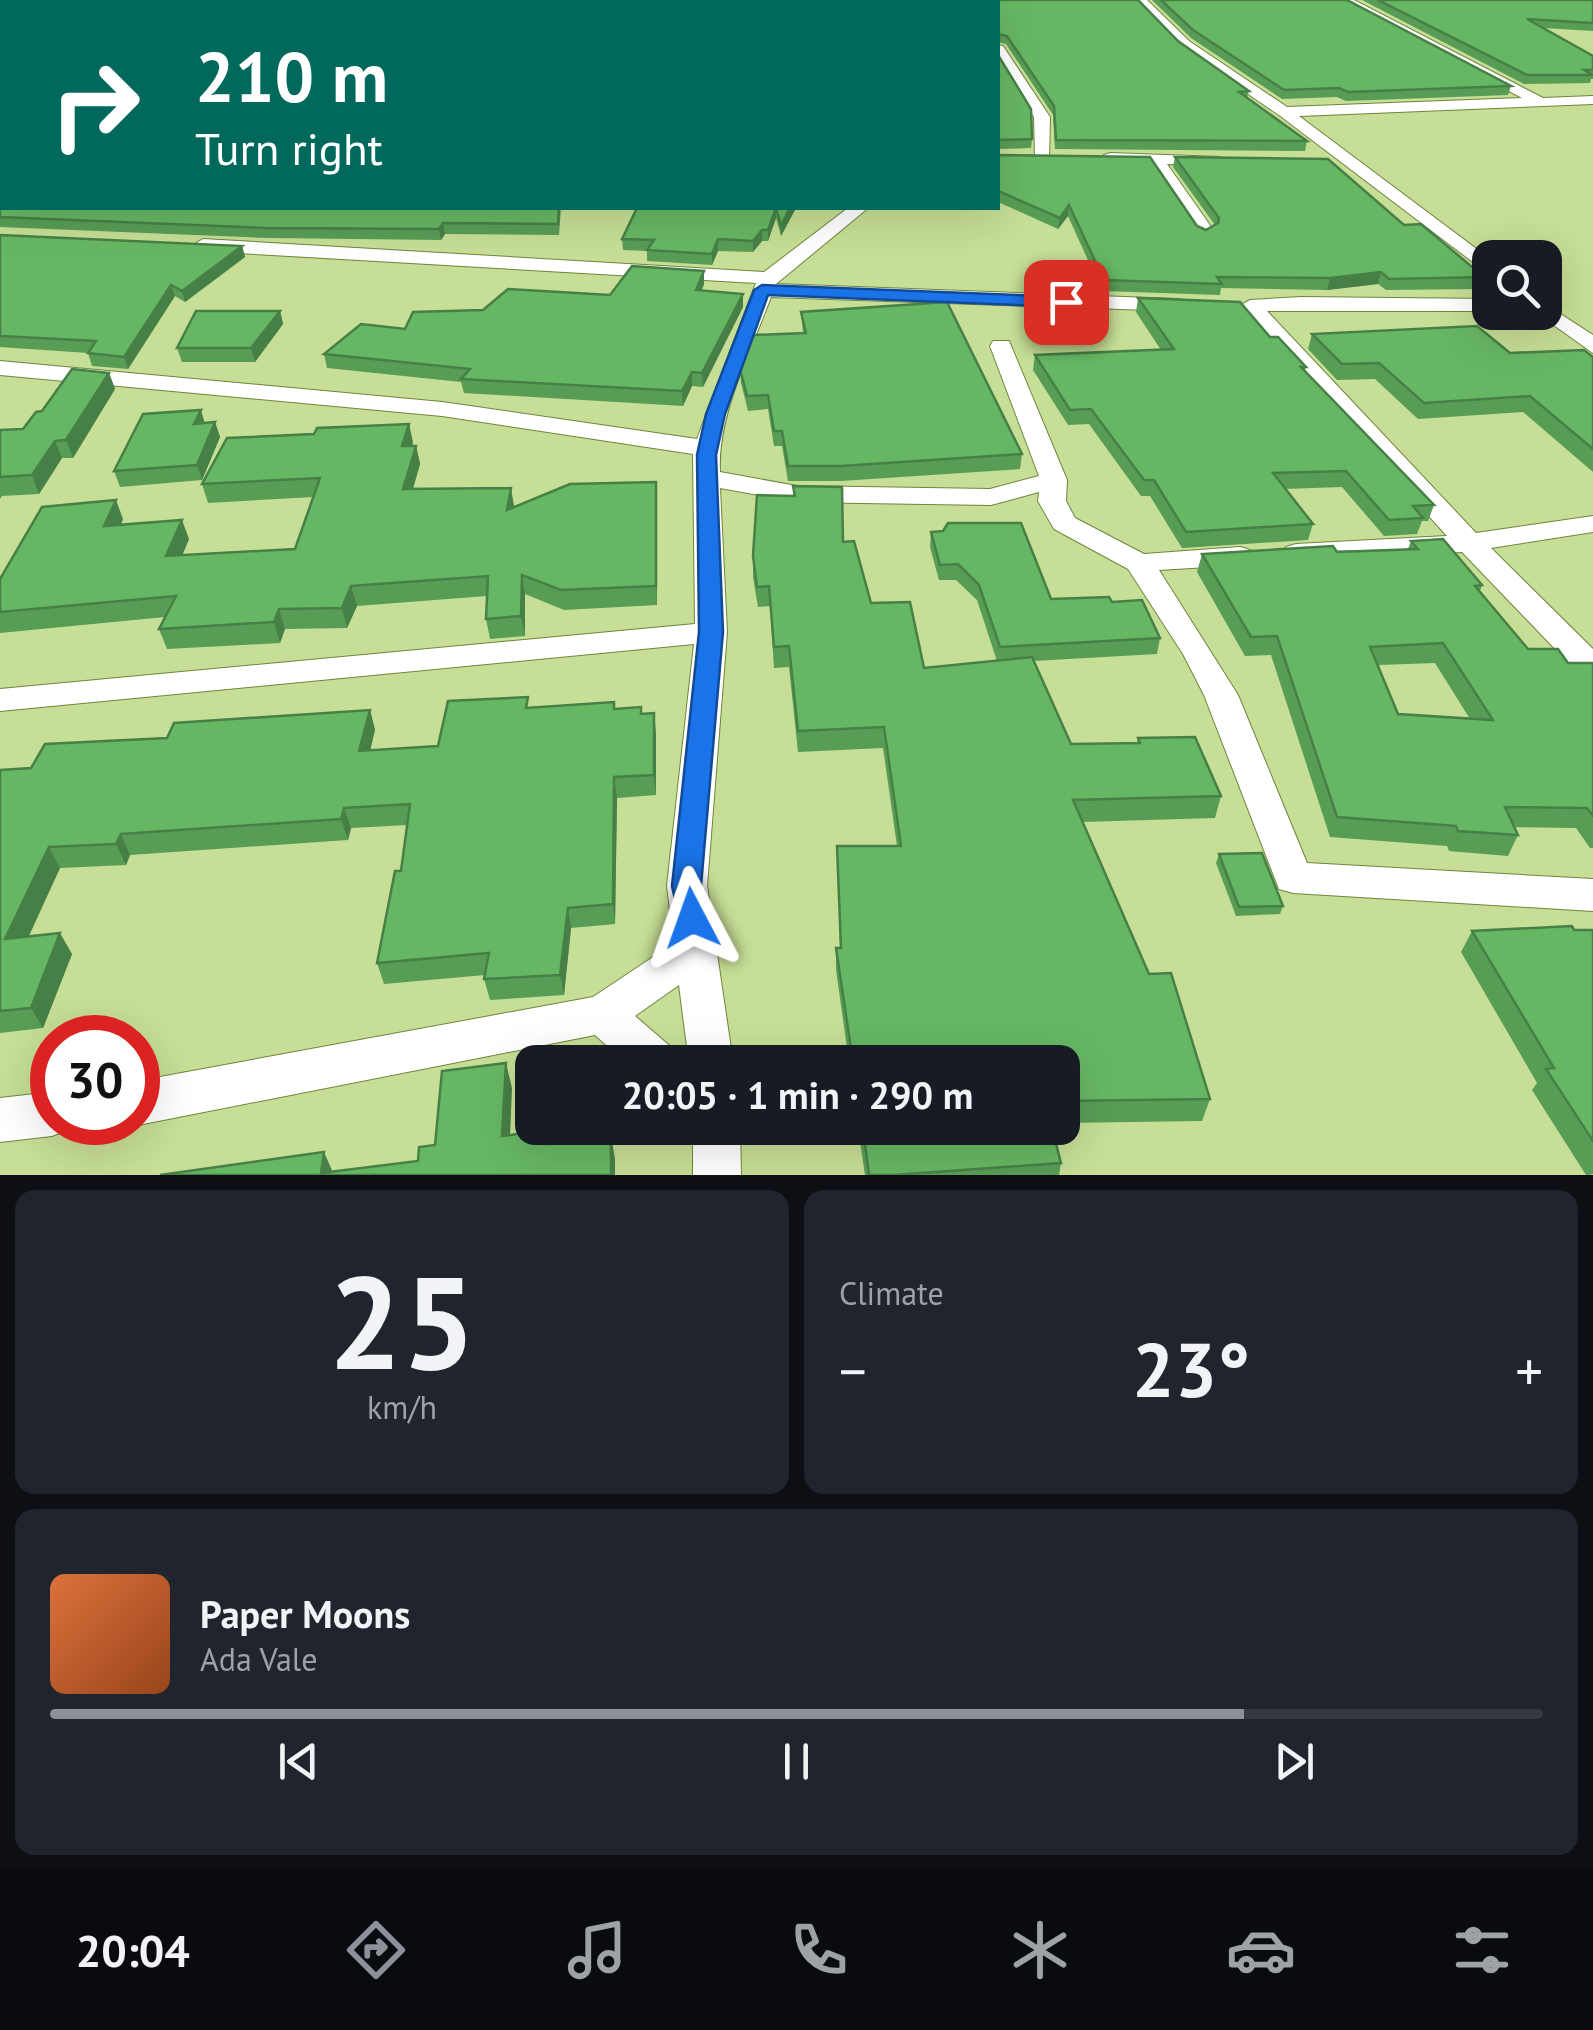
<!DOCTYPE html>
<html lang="en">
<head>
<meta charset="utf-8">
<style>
	body { margin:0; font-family:"PT Sans",sans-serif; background:#20242c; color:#f1f3f6; height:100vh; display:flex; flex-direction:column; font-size:38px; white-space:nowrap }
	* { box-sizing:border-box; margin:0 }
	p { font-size:32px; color:#9ea1a6 }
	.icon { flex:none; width:55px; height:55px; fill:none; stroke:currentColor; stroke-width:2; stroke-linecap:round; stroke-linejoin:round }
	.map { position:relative; height:1175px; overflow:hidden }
	.drawer { display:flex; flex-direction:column; gap:15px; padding:15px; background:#0d0f14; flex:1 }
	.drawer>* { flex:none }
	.banner { position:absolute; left:0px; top:0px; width:1000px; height:210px; box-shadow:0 10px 40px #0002; background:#00695c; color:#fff; overflow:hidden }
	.fabs { position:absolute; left:1472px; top:240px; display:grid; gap:20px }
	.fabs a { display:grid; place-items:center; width:90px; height:90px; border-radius:20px; background:#171b24; box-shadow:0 10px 40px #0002; font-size:50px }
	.speed { position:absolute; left:30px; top:1015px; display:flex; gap:20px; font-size:50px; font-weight:700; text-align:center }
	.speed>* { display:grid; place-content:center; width:130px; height:130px; border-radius:50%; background:#171b24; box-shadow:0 10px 40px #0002; line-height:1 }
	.speed .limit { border:15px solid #d22; background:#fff; color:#111 }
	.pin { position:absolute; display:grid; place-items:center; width:85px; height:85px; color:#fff; margin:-42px; border-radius:20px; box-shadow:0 5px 15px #0006 }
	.me { position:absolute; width:110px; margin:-55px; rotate:356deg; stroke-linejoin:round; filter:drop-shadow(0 0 8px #0008) }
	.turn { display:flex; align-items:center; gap:35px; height:210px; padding:0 30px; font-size:45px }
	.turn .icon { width:130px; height:130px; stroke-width:2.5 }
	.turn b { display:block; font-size:70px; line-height:85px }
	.big { font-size:75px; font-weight:700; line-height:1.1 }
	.drawer .card { flex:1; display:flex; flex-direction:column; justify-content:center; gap:15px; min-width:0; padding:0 35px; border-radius:20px; background:#20242c }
	.drawer .dial { align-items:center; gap:0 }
	.dial b { font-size:130px; line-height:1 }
	.song { display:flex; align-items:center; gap:30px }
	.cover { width:120px; height:120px; border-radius:15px; background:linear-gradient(135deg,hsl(20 70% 55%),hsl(20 70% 35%)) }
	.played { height:10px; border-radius:5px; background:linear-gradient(90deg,#8c9099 80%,#363941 80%) }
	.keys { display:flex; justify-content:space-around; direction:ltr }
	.heat { display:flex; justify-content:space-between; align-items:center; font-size:55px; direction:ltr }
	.drawer .tiles { flex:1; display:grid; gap:15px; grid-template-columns:1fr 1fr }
	.card:last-child { grid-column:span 2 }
	.trip { position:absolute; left:515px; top:1045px; width:565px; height:100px; border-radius:20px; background:#171b24; box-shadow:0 10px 40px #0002; font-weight:700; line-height:100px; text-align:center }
	.tabs { display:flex; height:160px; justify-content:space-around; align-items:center; background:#090b0e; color:#9ea1a6 }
	.tabs .icon { width:70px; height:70px }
	.tabs .selected { color:#8c9099 }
	.tabs b { font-size:45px; color:#f1f3f6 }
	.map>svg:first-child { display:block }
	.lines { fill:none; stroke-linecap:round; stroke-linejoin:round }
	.street-casing { stroke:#6f853e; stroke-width:2 }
	.street { fill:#fff; fill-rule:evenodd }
	.wall { fill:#589d56; fill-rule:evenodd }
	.shaded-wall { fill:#478046 }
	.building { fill:#66b764; stroke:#478046; stroke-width:2.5; fill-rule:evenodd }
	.route { fill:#1a73e8; stroke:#114b97; stroke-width:2.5 }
</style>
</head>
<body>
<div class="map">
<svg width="1593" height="1175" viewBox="0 0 1593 1175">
	<rect width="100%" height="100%" fill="#c6de95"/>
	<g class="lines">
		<defs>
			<g id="street">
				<path d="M1135,0h12l42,41 98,66 235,-9 -183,-98h15l189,98 50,-2v8l-294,12 191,143v16l-211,-160 -100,-68z"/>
				<path d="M998,45l5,1 47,71 -1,43 -14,-3 -1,-40 -36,-59z"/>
				<path d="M1110,153l110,4 2,3 -8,5 -47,-1 47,67 -2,4h-14l-48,-71 -46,-3v-6z"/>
				<path d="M848,208h20l-92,76 403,15 11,6 -11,6 -408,-14c-20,54 -54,117 -51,175l77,14 193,3 49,-13 -49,-130 3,-5h16l58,139 -1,21 9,17 69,36 96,-7 10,3 5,6 -5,6 -10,3 -81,5 79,125 69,168 286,16v32l-300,-18 -14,-4 -75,-194 -21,-41 -55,-85 -74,-40 -16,-28 1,-9 -48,13 -194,-3 -77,-14 7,144 -20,254 26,176h-44l-10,-77 -44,31 37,32 6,14h-53l-30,-27 -457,90 -5,-3h5v-41l455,-84 81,-54 -7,-57 27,-242 -694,67v-22l695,-65 -2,-170 -251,-38 -442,-41v-14l442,41 255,37 59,-156 -553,-32 -10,-6 10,-6 561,33z"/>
				<path d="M1301,297l189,2v12h-223l209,222 117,-17v16l-102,16 102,101v30l-12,-3 -119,-124 -176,7 -4,-6 4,-6 10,-3 151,-8 -208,-230 11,-6z"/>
				<path d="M1545,304l48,31v18l-55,-39 7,-2z"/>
				<path d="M52,1092v30h20l-3,7 -17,7 -52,6v-44z"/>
				<path d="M693,1128h47l1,47h-48z"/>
			</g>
		</defs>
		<use href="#street" class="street-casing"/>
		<use href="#street" class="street"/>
	</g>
	<g class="wall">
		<path d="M467,0h671l40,41 71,50 -2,7 60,43 -2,10 -250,-2 -2,-34 -47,-71 -8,-2v-40h-533z"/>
		<path d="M1152,0h195l164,86 -3,9 -162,6 -9,-4 -55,2 -91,-61z"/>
		<path d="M1362,0h231v31l-50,-3 50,28v23h-2l-1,4 -66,1z"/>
		<path d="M2,53v155h559l-2,27 -114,-1 -4,6 -172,-2 -269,-11v-172z"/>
		<path d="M998,55l34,84 -1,9 -33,1z"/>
		<path d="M998,155l208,75 9,-5 -42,-58 2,-10 229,68 80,52 -4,12 -94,1 -8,-6 -51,6 -106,-2 -1,7 -118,-4 -34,-75 -10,13 -60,-27z"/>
		<path d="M637,208h159l-15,28 -5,-18 -8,23h-6l-9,11 -35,-1 -6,14 -65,-4v-10l-24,-1 -1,-11z"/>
		<path d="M0,235l242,11 3,11 -60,45 -10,-6 -47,73 -36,-3 -4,-13 -88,-6z"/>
		<path d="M704,284l-2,6 41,4v13l-40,80 -11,-1 -9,20 -219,-13 -3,-11 -134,-14 -3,-14 81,-25 78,-19z"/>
		<path d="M1138,298l132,39 36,30 -1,4 129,134 -6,16h-6l-5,13 -33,2 -42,-49 -57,2 28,35 -5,16 -126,8 -32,-52h-9l-52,-72 -21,1 -35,-55 2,-15 126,-5 -25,-38z"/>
		<path d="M280,311l3,13 -28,38h-73l-5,-14z"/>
		<path d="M801,312l221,142 -2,15 -179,12h-53l-6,-35h-8l-6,-37 -20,2 -7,-28 -1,-14 63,-36z"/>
		<path d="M1312,334l198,19 83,4v115l-70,-60 -105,7 -43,-40 -38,1 -29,-31z"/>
		<path d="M109,373l6,16 -42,69h-11l-23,36 -37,2 -2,3v-69l23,-1 19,-18z"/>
		<path d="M215,422l5,15 -18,43 -82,7 -6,-16 91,-48z"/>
		<path d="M413,442l-1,4h4l4,18 -7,25 101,18 143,-7v105l-93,5 -39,-16v42l-35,3 -4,-20 1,-23 -130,10 -10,22 -62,1 -5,14 -113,6 -8,-20 6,-12 -165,16v-54l123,-60 -2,6 68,14 -7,16 113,-6 18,-52 -105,6 -6,-19z"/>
		<path d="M793,486l50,56 28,61 53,65 73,-7 -20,-61 -21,-20h-17l-9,-33 1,-15 120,67 61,3 48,36 -3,16 -124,7 38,83 66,-1 1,-5 83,58 -6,22 -133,4 67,152 61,125 -8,22 -140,2v-61h-213l-13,-92v-22h4l-3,-102h60l-14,-98 -85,4 -9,-85 -15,1 -4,-62 -12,1 -5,-30v-21l40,-60z"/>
		<path d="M1411,541l71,44 -2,6 48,58 40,14h25v185h-3l-14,-20 -62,-1 4,8 -10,21 -59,-5 -2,-5 -117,-9 -59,-182 -26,1 -48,-84 5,-18 206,-5zM1435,663l35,56 -72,-5 -20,-49z"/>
		<path d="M614,702l1,7 27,5 14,19v62l-39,3 -2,126 -44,4 -7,67 -74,5 -6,-21 1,-4 -101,9 -7,-21 24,-92 6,-46 -56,3 -3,12 -218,15 -4,10 -66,3 -32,68 44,18 -29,74 -43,5v-263l31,-2 136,-30 203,-28 5,20 -5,21 68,-5 91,-39z"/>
		<path d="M1219,854l64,52 -3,8 -44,2 -20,-53z"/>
		<path d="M1574,930h19v244l-4,1h-3l-54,-85 5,-7 -76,-131 11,-21z"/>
		<path d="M858,1128h194l9,35 -2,12h-194z"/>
	</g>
	<g class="shaded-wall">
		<path d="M1069,205l-1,11 -10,13 2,-11z"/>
		<path d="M776,208v10l-8,23v-11z"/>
		<path d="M790,208h6l-15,28v-11z"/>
		<path d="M443,223l2,11 -4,6 -2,-11z"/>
		<path d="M762,230v11l-9,11v-11z"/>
		<path d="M718,239v12l-6,14v-11z"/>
		<path d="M242,246l3,11 -60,45 -3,-11z"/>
		<path d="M704,271v13l-8,19v-13z"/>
		<path d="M1381,272l-3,12 -51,6 3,-12z"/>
		<path d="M171,285l4,11 -47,73 -4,-12z"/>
		<path d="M743,294v13l-40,80 -1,-14z"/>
		<path d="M280,311l3,13 -28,38 -4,-14z"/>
		<path d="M692,372v14l-9,20 -1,-15z"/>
		<path d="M109,373l6,16 -42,69 -7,-18z"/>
		<path d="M201,410l4,14h-11z"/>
		<path d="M215,422l5,15 -18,43 -5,-15z"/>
		<path d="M409,424l4,18 -7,23 -4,-19z"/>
		<path d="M55,441l7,17 -23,36 -7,-19z"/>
		<path d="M416,446l4,18 -13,44 -4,-19z"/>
		<path d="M656,482l1,18v105l-1,-19z"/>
		<path d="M511,488l3,18 -7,4z"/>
		<path d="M116,500l7,19 -12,26 -7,-19z"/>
		<path d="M182,520l7,19 -15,36 -8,-19z"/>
		<path d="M522,575l3,19v42l-4,-20z"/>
		<path d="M351,586l6,20 -10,22 -5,-20z"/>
		<path d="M279,609l6,20 -5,14 -6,-21z"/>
		<path d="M370,710l5,20 -10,41 -6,-20z"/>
		<path d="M654,713l2,20v62l-2,-20z"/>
		<path d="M614,777l3,21 -2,126 -2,-20z"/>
		<path d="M344,808l7,20 -3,12 -7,-21z"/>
		<path d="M121,834l9,21 -4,10 -10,-21z"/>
		<path d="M49,847l11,21 -42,92 -13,-21z"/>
		<path d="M568,908l3,20 -7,67 -4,-20z"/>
		<path d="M60,933l12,21 -29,74 -12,-20z"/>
		<path d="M506,1063l6,25 -3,72 -7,-24z"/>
		<path d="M611,1135l4,24v16h-4z"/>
		<path d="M324,1152l10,23 -13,-2z"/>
	</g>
	<g class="building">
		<path d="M0,0h178l1,2h-177v30l-2,-1z"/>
		<path d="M296,0h123l-3,2h-120z"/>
		<path d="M467,0h671l40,41 71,50 -10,1 68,49 -251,-1 -2,-34 -47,-70 -9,-2v-32h-533z"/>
		<path d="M1161,0h186l164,86 -163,6 -9,-4 -55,2 -91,-60z"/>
		<path d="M1378,0h215v23l-66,-4 66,37v14h-9l9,5h-66z"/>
		<path d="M2,53v155h557l-1,16 -115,-1 -4,6 -173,-1 -266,-11v-86l2,-10 -2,-1v-65z"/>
		<path d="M998,55l33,54 1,30 -34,1z"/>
		<path d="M998,155l152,2 47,69 9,4 12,-7 1,-5 -44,-61 153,2 76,66 17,-1 63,53 -95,2 -8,-7 -51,6 -113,-1 5,7 -118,-4 -35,-75 -9,13 -62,-27z"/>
		<path d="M637,208h139l-8,22h-6l-9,11 -35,-2 -6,15 -65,-4 7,-10 -32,-1z"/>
		<path d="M776,208h14l-9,17z"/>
		<path d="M0,235l242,11 -60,45 -11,-6 -47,72 -36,-4 8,-12 -96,-5z"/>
		<path d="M632,266l72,5 -8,19 47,4 -41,79 -10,-1 -10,19 -221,-12 9,-10 -146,-15 37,-30 44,5 8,-17 70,-2 25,-21 102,6z"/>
		<path d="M1138,298l102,4 30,35h8l28,30h-5l133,138 -21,1 10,12 -34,2 -43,-49 -73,2 40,51 -127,8 -32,-52h-10l-53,-71 -21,1 -35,-55 139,-6z"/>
		<path d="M947,302l75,152 -181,12h-53l-6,-35h-8l-6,-36 -21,1 -7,-27 14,-34 52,-2 -5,-21z"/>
		<path d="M196,311h84l-29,37h-74z"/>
		<path d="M1477,326l33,27 74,-3 9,7v92l-63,-53 -106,7 -45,-40 -37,1 -30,-30z"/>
		<path d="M72,369l37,4 -43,67 -11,1 -23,34 -32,2v-47l23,-1 13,-17 6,-1z"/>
		<path d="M201,410l-7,14 21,-2 -18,43 -83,6 29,-57z"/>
		<path d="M409,424l-7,22h14l-13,43 108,-1 -4,22 63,-26 86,-2v104l-95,4 -39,-15 -1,41 -35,3 2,-43 -137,10 -9,22 -63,1 -5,13 -115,7 17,-33 -176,16v-33l42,-72 74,-7 -12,26 78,-6 -16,36 129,-7 25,-71 -118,6 25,-46 87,-4 3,-6z"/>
		<path d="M793,486l49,1 1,55 11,-1 17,62 39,-1 14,66 108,-11 39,87 69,-1 -2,-5 57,-1 26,59 -148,4 76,174 22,-1 39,126 -148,2v-39h-209l-17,-114h5l-4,-102h64l-17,-119 -86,4 -9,-85 -15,1 -5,-61 -12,1 -4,-31 4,-61 38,1z"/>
		<path d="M948,523h73l30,76 58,-2 3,5 30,-2 18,38 -160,9 -21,-62 -21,-21 -18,1 -9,-33 12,-1z"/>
		<path d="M1443,539l39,46 -7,1 53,63h30l10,14h25v153l-6,-8 -82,-1 13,28 -60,-4 -2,-5 -119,-9 -60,-181 -26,1 -49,-83 131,-8 4,6 81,-3 -7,-8zM1443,643l50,77 -95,-6 -28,-67z"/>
		<path d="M528,697l-2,11 88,-6v7l27,-2v7l13,-1v62l-40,2 -1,127 -45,4 -8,67 -76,4 5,-26 -112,10 18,-92h6l9,-67 -66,4 -3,11 -220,15 -5,10 -67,3 -44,92 55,-6 -29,75 -31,3v-241l31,-2 14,-24 122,-6 7,-15 196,-13 -11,41 79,-5 10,-45z"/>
		<path d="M1262,853l21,53 -44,1 -20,-53z"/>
		<path d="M1572,926l2,4h19v211l-47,-72 8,-1 -82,-137z"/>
		<path d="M506,1063l-4,73 45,-6 -1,14 65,-9v40h-451l164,-23 -3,21 97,-12 1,-14 16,-2 7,-74z"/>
		<path d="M863,1128h189l9,35 -167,12h-25z"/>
	</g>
	<path class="route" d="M762,285l304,12 8,5 -8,5 -298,-12 -43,119 -9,41 7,177 -22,254 6,32 -5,9 -10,3 -11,-3 -9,-41 27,-254 -2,-177 9,-41 48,-124z"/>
</svg>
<div class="fabs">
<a><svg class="icon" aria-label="search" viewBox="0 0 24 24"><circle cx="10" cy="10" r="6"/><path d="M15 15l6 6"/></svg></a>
</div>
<div class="speed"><div class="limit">30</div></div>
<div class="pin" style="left:1066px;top:302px;background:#d93025"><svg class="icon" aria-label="arrive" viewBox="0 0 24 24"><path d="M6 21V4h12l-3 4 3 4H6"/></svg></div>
<svg class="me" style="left:692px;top:918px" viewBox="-20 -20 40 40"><path d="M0-17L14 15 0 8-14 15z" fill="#1a73e8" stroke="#fff" stroke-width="4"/></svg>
<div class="trip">20:05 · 1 min · 290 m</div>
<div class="banner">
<div class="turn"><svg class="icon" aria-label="right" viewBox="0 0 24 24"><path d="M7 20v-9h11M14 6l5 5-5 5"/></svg><div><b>210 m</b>Turn right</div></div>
</div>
</div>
<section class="drawer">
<div class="tiles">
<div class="card dial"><b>25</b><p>km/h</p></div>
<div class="card"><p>Climate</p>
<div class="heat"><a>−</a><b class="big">23°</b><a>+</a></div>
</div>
<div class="card">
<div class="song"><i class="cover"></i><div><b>Paper Moons</b><p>Ada Vale</p></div></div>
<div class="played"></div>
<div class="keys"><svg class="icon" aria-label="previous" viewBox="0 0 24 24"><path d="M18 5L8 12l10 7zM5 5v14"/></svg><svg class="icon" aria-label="pause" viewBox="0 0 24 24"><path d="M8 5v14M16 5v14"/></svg><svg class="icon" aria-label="next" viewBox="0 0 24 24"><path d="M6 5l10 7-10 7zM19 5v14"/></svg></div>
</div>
</div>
</section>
<nav class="tabs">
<b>20:04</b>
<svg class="icon selected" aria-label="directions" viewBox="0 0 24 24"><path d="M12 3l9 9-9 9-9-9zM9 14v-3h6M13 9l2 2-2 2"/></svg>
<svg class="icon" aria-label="music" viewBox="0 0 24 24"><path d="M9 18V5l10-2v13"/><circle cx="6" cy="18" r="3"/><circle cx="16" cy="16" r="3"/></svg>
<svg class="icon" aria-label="phone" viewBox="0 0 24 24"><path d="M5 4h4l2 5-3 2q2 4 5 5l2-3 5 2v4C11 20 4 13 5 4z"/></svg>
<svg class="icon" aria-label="climate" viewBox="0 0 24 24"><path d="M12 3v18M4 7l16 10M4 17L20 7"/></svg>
<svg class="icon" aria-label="car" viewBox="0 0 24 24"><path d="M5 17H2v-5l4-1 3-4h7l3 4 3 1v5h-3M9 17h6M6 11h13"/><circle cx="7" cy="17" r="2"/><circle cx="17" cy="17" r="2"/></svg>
<svg class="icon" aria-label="filters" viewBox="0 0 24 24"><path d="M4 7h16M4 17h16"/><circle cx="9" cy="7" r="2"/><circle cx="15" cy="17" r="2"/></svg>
</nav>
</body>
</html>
